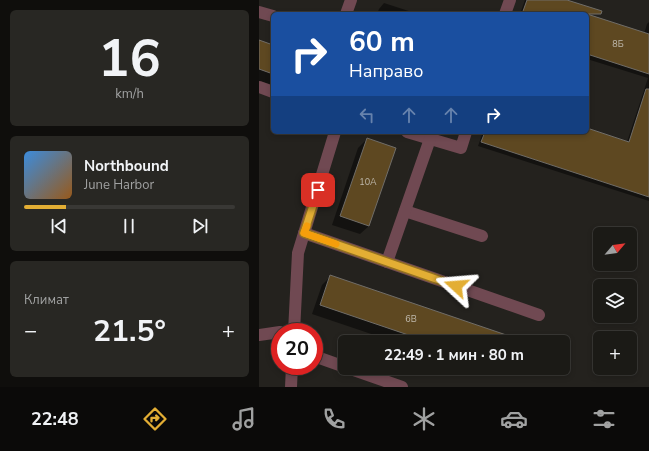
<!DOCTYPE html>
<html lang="ru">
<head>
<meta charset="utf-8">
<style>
	body { margin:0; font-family:"Nunito Sans",sans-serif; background:#282723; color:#f1f3f6; height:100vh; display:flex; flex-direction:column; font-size:15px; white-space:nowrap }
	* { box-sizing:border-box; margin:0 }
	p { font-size:13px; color:#a0a1a1 }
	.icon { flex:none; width:22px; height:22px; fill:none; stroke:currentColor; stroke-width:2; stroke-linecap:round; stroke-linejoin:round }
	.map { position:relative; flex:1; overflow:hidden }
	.panel { display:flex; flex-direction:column; gap:10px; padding:10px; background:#0f0e0c; width:259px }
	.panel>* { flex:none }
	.top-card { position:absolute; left:12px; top:12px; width:318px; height:122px; border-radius:6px; box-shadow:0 2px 6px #0003,0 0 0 1px #393835; background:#1a4fa0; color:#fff; overflow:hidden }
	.needle { width:26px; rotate:61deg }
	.fabs { position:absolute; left:334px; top:227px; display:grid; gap:8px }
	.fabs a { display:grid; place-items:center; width:44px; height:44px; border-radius:6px; background:#1b1a16; box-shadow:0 2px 6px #0003,0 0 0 1px #393835; font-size:20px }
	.speed { position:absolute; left:12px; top:323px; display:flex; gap:8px; font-size:20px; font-weight:700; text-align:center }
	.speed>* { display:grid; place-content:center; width:52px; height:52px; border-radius:50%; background:#1b1a16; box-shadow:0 2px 6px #0003,0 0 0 1px #393835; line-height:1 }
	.speed .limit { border:6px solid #d22; background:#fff; color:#111 }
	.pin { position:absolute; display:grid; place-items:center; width:34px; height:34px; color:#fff; margin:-17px; border-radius:8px; box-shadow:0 2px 6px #0006 }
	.me { position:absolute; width:44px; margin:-22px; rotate:289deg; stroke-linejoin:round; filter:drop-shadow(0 0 3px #0008) }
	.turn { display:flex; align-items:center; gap:14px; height:84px; padding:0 12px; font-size:18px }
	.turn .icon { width:52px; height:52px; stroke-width:2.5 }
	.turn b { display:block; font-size:28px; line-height:34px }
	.lanes { display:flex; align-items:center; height:38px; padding:0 12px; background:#0003; justify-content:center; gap:20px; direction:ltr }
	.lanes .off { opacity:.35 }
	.big { font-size:30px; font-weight:700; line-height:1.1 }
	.panel .card { flex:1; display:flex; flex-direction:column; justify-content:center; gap:6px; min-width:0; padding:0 14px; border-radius:6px; background:#282723 }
	.panel .dial { align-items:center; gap:0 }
	.dial b { font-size:52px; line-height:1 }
	.song { display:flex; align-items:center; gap:12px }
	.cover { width:48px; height:48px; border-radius:6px; background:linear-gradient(135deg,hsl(210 70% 55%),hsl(30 70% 35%)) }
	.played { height:4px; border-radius:2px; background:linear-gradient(90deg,#e3ae34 20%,#393835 20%) }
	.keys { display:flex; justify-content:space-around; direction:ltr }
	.heat { display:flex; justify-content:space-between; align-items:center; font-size:22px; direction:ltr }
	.trip { position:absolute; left:79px; top:335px; width:232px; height:40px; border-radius:6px; background:#1b1a16; box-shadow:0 2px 6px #0003,0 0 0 1px #393835; font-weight:700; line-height:40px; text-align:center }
	.menu { display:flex; height:64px; justify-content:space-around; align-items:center; background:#0b0a09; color:#a0a1a1 }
	.menu .icon { width:28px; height:28px }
	.menu .on { color:#e3ae34 }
	.menu b { font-size:18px; color:#f1f3f6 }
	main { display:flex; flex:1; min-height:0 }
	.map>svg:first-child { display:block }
	.shadow { fill:#0007 }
	.building { fill:#5e4821; stroke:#706d68 }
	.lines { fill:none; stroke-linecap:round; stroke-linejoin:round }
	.minor { stroke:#704952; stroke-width:12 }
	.route-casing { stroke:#947122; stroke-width:10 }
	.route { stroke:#e3ae34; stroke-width:7 }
	.slow { stroke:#f59e0b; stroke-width:7 }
	.labels { text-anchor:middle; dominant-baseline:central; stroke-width:4; stroke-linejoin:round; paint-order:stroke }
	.number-label { font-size:9px; fill:#c0baae }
</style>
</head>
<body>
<main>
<section class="panel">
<div class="card dial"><b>16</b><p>km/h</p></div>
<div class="card">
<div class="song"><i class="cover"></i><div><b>Northbound</b><p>June Harbor</p></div></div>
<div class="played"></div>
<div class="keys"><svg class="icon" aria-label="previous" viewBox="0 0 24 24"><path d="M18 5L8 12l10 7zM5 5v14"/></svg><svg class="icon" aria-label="pause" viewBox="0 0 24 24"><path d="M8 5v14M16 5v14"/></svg><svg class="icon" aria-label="next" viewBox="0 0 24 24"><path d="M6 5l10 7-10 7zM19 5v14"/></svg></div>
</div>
<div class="card"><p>Климат</p>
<div class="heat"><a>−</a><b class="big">21.5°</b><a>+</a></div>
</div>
</section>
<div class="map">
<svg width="390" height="387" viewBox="0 0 390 387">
	<rect width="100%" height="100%" fill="#24221e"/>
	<g class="shadow">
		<path d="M266,0h39l19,14h-63z"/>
		<path d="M125,3l34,11h-41l2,-5z"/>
		<path d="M328,15l57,19 3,-10 2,-2v179l-171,-55 5,-14h104v-3l40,13 21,-64 -61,-19z"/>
		<path d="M0,41l14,5v39l-14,-4z"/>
		<path d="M108,139l2,87 -9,8 -28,-9 26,-77z"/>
		<path d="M72,276l166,66h-102l-83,-28 10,-29z"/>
		<path d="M213,368h13l-3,3z"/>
	</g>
	<g class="building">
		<path d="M268,0h40l35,11 -1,3h-79z"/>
		<path d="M328,14l62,20v40l-62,-20z"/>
		<path d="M0,40l14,5v29l-14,-5z"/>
		<path d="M387,89h3v108l-168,-55 4,-10h102v-4l42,14z"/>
		<path d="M108,138l29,10 -27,78 -29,-10z"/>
		<path d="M71,275l191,65v2h-92l-109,-37z"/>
	</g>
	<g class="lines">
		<g class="minor">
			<path d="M0,12l14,4"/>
			<path d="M87,14l5,-14"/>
			<path d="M246,14l5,-14"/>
			<path d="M0,87l14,5"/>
			<path d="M148,132l54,16 5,-16"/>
			<path d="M146,211l77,25"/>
			<path d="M45,233l235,82"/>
			<path d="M128,262l43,-123"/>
			<path d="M35,332l4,-79 37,-121"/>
			<path d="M0,335l21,-3"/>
			<path d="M55,356l31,11"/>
			<path d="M89,368l54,19"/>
			<path d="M32,387l1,-21"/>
		</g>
	</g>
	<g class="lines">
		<defs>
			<path id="route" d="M59,190l-14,43 152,53"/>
		</defs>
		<use href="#route" class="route-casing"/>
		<use href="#route" class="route"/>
		<path class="slow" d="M48,226l-3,7 32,11"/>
	</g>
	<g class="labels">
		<g class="number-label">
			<text x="359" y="44">8Б</text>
			<text x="109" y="182">10А</text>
			<text x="152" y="319">6В</text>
		</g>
	</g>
</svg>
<div class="fabs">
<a><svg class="needle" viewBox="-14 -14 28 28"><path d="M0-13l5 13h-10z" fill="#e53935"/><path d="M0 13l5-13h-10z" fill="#a0a1a1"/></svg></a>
<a><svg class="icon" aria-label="layers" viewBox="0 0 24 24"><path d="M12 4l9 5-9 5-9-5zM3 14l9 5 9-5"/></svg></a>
<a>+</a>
</div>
<div class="speed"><div class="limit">20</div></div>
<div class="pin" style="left:59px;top:190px;background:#d93025"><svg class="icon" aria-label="arrive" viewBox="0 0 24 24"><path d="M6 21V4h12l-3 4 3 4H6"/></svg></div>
<svg class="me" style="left:197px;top:286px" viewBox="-20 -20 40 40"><path d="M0-17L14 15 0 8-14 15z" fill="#e3ae34" stroke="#fff" stroke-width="4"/></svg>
<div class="trip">22:49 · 1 мин · 80 m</div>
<div class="top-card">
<div class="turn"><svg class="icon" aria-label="right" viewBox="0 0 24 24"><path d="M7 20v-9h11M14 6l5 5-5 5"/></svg><div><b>60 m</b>Направо</div></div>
<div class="lanes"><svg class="icon off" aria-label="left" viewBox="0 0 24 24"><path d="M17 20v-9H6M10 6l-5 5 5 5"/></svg><svg class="icon off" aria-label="ahead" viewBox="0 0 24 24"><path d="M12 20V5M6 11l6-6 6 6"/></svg><svg class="icon off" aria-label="ahead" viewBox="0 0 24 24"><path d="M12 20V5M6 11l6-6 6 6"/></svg><svg class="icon" aria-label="right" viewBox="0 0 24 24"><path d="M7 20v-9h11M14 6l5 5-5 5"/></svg></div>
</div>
</div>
</main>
<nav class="menu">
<b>22:48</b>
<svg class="icon on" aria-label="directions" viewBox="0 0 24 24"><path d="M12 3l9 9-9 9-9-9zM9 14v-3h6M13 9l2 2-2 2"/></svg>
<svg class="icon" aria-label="music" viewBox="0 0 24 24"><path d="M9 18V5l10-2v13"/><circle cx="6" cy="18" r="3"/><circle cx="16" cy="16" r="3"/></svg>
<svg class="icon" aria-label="phone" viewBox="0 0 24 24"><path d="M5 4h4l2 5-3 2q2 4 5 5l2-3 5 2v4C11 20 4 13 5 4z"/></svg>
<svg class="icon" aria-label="climate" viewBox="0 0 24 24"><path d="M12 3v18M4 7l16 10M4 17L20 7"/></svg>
<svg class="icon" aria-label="car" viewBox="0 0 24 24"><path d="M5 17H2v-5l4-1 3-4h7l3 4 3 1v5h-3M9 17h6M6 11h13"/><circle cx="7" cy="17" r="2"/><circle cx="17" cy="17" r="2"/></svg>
<svg class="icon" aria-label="filters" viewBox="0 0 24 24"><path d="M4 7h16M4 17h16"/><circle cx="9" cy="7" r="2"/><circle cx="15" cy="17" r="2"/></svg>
</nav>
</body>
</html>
